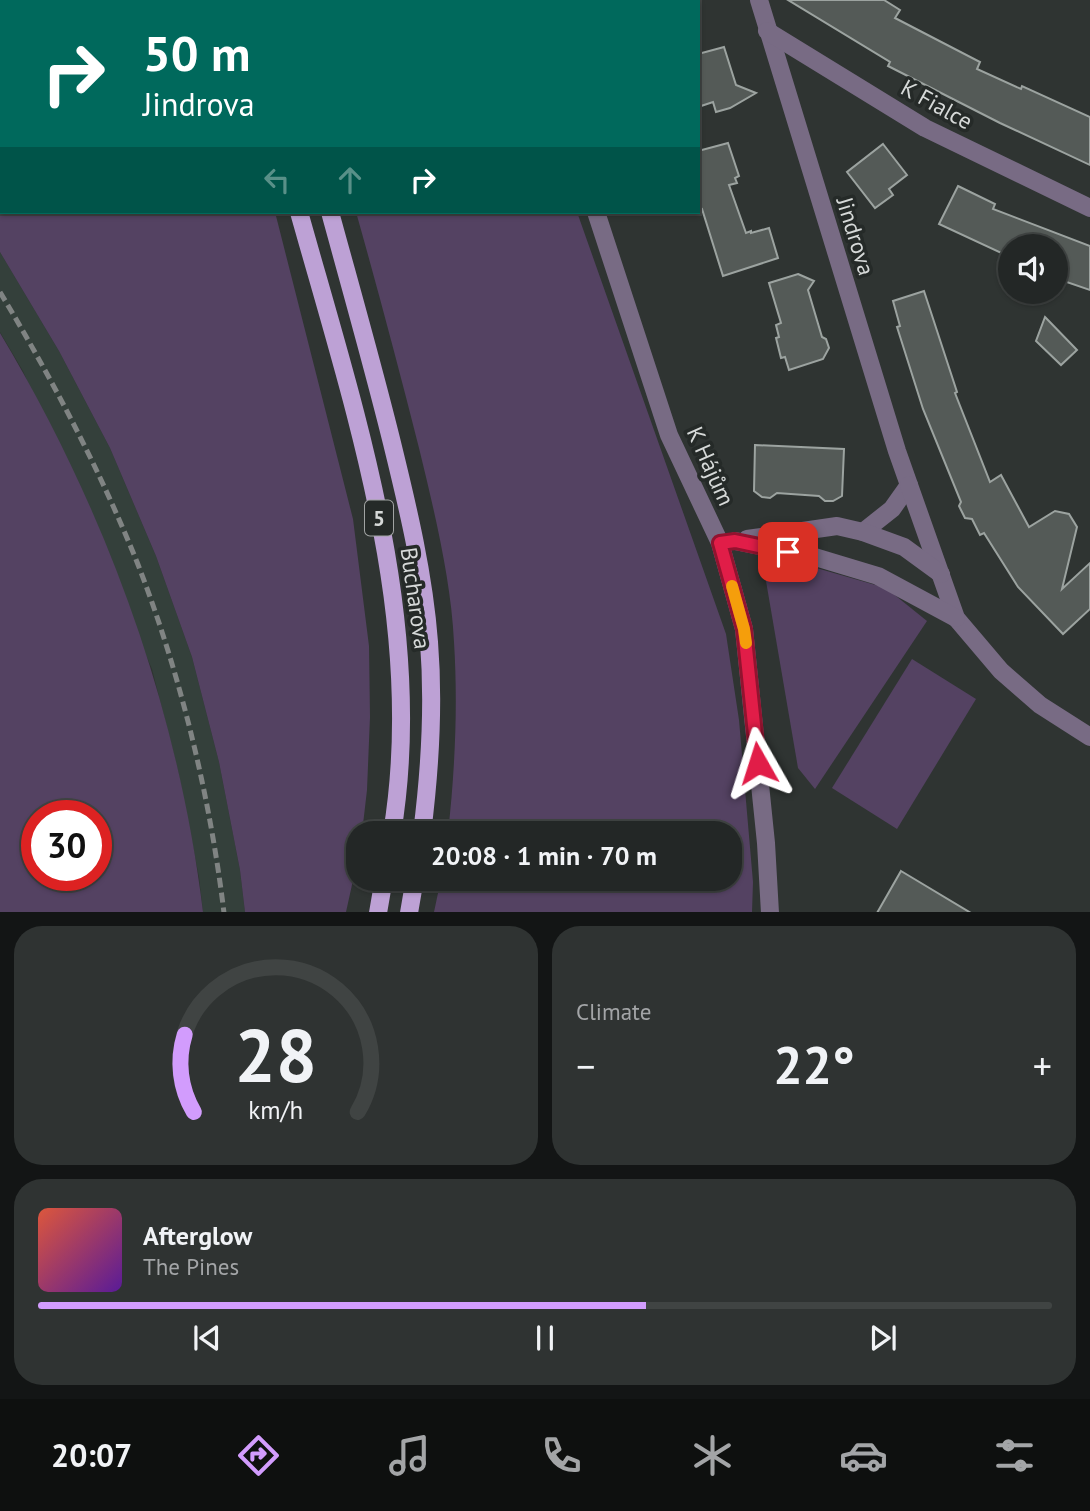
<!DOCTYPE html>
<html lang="en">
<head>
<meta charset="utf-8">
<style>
	body { margin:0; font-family:"PT Sans",sans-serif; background:#2f3332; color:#f1f3f6; height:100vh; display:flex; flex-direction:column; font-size:26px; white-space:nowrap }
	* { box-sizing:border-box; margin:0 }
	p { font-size:23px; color:#a3a5a7 }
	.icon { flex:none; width:38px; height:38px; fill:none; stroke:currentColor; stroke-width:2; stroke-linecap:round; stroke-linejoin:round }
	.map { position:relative; height:912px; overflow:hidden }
	.drawer { display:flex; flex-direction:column; gap:14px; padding:14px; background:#131515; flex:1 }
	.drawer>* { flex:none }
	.hud { position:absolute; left:0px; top:0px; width:700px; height:214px; box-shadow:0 2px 5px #0004,0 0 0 2px #404443; background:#00695c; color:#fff; overflow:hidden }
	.controls { position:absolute; left:998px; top:234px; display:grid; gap:14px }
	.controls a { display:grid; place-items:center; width:70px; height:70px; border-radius:50%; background:#232726; box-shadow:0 2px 5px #0004,0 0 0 2px #404443; font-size:35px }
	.speed { position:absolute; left:21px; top:800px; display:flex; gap:14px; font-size:35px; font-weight:700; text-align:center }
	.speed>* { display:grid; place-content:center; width:91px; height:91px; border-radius:50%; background:#232726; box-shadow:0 2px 5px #0004,0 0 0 2px #404443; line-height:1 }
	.speed .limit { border:10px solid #d22; background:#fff; color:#111 }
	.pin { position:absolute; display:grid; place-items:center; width:60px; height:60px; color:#fff; margin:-30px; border-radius:14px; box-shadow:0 4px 10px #0006 }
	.me { position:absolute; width:77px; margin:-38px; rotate:354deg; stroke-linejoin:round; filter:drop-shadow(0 0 5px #0008) }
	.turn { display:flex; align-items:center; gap:24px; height:147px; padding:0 28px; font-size:32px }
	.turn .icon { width:91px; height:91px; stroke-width:2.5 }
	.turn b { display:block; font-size:49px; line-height:60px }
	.lanes { display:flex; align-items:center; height:66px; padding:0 28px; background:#0003; justify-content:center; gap:35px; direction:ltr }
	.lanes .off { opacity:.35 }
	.big { font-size:52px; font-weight:800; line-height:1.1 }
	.drawer .card { flex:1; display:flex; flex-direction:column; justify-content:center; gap:10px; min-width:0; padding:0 24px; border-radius:28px; background:#2f3332 }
	.drawer .dial { align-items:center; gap:0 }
	.dial svg { height:182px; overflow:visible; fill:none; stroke:#404443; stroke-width:7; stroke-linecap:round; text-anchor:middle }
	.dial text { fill:#f1f3f6; stroke:none }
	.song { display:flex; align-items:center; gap:21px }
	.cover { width:84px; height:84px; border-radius:10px; background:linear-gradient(135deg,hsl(10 70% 55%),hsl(270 70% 35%)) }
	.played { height:7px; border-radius:4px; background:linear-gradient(90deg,#d29cfd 60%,#404443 60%) }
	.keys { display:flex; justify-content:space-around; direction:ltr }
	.heat { display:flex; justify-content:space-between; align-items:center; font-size:38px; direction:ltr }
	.drawer .tiles { flex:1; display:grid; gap:14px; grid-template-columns:1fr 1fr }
	.card:last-child { grid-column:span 2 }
	.trip { position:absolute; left:346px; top:821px; width:396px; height:70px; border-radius:28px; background:#232726; box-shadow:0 2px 5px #0004,0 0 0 2px #404443; font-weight:800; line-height:70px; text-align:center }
	.tab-bar { display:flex; height:112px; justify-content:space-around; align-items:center; background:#0e100f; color:#a3a5a7 }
	.tab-bar .icon { width:49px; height:49px }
	.tab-bar .current { color:#d29cfd }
	.tab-bar b { font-size:32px; color:#f1f3f6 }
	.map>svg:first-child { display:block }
	.built { fill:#34403b }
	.green { fill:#544262; fill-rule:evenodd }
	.building { fill:#545a57; stroke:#9ca3a0; stroke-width:2 }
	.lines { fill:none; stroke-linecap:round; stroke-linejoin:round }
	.minor { stroke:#786b84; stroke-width:18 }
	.major { stroke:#bda1d5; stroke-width:18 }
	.rail { stroke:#808483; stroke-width:5; stroke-dasharray:10 5; stroke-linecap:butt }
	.route-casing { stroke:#92132f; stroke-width:18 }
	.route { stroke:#e11d48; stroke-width:12 }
	.slow { stroke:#f59e0b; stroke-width:12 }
	.labels { text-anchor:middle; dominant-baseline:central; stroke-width:7; stroke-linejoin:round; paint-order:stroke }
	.shield { fill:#252a28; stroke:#a1a4a3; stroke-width:2 }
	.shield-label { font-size:21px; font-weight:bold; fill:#d6d9d8 }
	.street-label { font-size:23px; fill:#d6d9d8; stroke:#252a28 }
</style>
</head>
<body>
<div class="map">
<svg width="1090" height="913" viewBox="0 0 1090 913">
	<rect width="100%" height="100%" fill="#2f3432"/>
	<path class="built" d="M0,252l59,99 51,97 46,108 36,101 27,105 21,108 5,42h-42l-4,-35 -21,-106 -26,-102 -129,-298 -23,-39z"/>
	<g class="green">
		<path d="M0,0h226v2h-224v210h273l78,307 16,127 1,71 -3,73 -5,43h-3v20l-13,59h-101l-5,-42 -21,-108 -27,-105 -36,-101 -46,-108 -51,-97 -59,-99z"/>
		<path d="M306,0h205v2h-204z"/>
		<path d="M356,212h221l149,422 13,86 14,162 -1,30h-318l7,-33 289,-1v-45h-282c7,-63 10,-128 6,-191 -3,-63 -20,-132 -35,-194 -20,-79 -41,-158 -63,-236z"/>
		<path d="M0,333c106,177 178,374 203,579h-203zM37,816h59v59h-59z"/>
		<path d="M785,559l101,29 41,33 -112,168 -17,-21 -32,-187 7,-12z"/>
		<path d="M912,659l64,40 -79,130 -65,-41z"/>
	</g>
	<g class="building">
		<path d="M788,0h96l16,10 -5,8 85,44 -3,7 44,20 1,-3 68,31v48l-90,-42 -112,-57 2,-4z"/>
		<path d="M724,47l12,38 20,8 -26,15 -14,4 -3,-10 -15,5v-53z"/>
		<path d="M728,143l11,33 -4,2 2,5 -8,2 17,48 5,-2v2l18,-5 9,30 -55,18 -21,-67 -4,1v-59z"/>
		<path d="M883,144l24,31 -18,14 4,6 -18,13 -28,-36z"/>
		<path d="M958,186l37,18 -2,5 97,37v44l-35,-12v-31h-45v10l-71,-33z"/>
		<path d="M798,274l16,7 -6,9 14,47 4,2 3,9 -6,11 -34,11 -4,-13 -4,1 -5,-20 3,-1 -3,-12 5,-2 -12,-40z"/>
		<path d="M924,291l33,101 -2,1 35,89 11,-7 28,52 26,-16 14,3 8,13 -15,62 28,-26v46l-27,25 -45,-47 -34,-54 -4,2 -8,-16 -7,-1 -6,-12 2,-4 -38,-93 -26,-82 3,-1 -7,-25z"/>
		<path d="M1045,317l32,33 -16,15 -25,-24z"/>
		<path d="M755,445l89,4 -2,47 -9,5h-8l-6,-5 -42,-3 -7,5 -8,-1 -8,-6z"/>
		<path d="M901,871l70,42h-94z"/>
	</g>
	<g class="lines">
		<g class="minor">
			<path d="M530,0l1,2"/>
			<path d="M759,0l138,451 12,34 -17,24 -29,23"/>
			<path d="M767,31l158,97 165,80"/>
			<path d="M596,212l73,223 51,108 24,86 22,214 4,70"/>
			<path d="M909,485l47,133 45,53 39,34 50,32"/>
			<path d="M747,539l90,-13 26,6 41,15 37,27"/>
			<path d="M735,541l80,16 63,19 78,42"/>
		</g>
		<g class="major">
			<path d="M250,0l1,2"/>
			<path d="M281,0v2"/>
			<path d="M299,212c56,200 128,411 93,621"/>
			<path d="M330,212c21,77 43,154 62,231 16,65 32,132 37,199 5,63 1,128 -7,191"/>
			<path d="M378,913l6,-35"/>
			<path d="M409,913l6,-35"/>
		</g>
		<path class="rail" d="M0,292c52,87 99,176 137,270 43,110 73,234 87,351"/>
	</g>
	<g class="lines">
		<defs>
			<path id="route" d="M758,763l-14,-134 -24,-86 15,-2 53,11"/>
		</defs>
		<use href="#route" class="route-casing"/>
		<use href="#route" class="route"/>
		<path class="slow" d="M732,586l12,43 2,14"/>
	</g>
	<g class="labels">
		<rect class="shield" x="365" y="500.5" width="28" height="35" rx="5"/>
		<g class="shield-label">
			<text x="379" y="518">5</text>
		</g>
		<g class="street-label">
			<text transform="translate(937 104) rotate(29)">K Fialce</text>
			<text transform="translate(856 236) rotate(73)">Jindrova</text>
			<text transform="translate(711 466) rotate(66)">K Hájům</text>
			<text transform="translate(416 598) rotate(82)">Bucharova</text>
		</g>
	</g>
</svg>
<div class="controls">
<a><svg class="icon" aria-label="sound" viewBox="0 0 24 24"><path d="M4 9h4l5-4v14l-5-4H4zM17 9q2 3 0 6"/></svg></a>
</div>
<div class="speed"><div class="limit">30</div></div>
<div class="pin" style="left:788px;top:552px;background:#d93025"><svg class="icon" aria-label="arrive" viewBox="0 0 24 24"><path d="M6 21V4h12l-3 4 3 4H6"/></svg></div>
<svg class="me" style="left:758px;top:763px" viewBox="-20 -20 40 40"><path d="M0-17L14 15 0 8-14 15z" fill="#e11d48" stroke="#fff" stroke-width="4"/></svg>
<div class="trip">20:08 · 1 min · 70 m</div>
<div class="hud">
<div class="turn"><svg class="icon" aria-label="right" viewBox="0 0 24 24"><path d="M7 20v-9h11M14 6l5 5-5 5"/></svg><div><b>50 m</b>Jindrova</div></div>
<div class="lanes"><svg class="icon off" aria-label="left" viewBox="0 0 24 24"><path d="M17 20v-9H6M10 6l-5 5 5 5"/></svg><svg class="icon off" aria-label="ahead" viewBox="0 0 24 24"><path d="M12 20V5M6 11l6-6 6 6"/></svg><svg class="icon" aria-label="right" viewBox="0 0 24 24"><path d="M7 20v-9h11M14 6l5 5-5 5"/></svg></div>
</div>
</div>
<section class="drawer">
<div class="tiles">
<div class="card dial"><svg viewBox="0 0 100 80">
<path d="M14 69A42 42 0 1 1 86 69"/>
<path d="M14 69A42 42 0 0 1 10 35" stroke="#d29cfd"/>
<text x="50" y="56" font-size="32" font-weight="700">28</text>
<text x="50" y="72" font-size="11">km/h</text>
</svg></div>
<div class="card"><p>Climate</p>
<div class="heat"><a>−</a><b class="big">22°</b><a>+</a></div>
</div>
<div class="card">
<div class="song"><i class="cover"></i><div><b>Afterglow</b><p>The Pines</p></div></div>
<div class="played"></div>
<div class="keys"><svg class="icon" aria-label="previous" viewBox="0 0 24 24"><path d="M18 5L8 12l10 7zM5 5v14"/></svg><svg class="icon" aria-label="pause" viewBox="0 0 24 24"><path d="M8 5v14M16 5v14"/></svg><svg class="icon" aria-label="next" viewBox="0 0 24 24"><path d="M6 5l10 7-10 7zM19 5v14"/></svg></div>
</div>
</div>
</section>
<nav class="tab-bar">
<b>20:07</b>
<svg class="icon current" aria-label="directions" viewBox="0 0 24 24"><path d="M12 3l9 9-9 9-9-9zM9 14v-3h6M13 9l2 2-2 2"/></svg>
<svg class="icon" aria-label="music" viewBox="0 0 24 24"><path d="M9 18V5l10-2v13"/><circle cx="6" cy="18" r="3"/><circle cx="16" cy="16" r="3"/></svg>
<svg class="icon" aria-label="phone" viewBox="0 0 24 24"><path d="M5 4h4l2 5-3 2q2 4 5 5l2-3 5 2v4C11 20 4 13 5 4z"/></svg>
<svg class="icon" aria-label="climate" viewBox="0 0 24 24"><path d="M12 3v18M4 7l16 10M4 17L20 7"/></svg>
<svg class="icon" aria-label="car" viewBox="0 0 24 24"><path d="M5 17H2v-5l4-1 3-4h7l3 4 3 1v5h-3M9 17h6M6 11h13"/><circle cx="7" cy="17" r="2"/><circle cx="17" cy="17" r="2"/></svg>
<svg class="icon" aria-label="filters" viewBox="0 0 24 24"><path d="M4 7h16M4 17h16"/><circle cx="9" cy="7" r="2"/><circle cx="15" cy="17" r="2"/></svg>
</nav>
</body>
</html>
